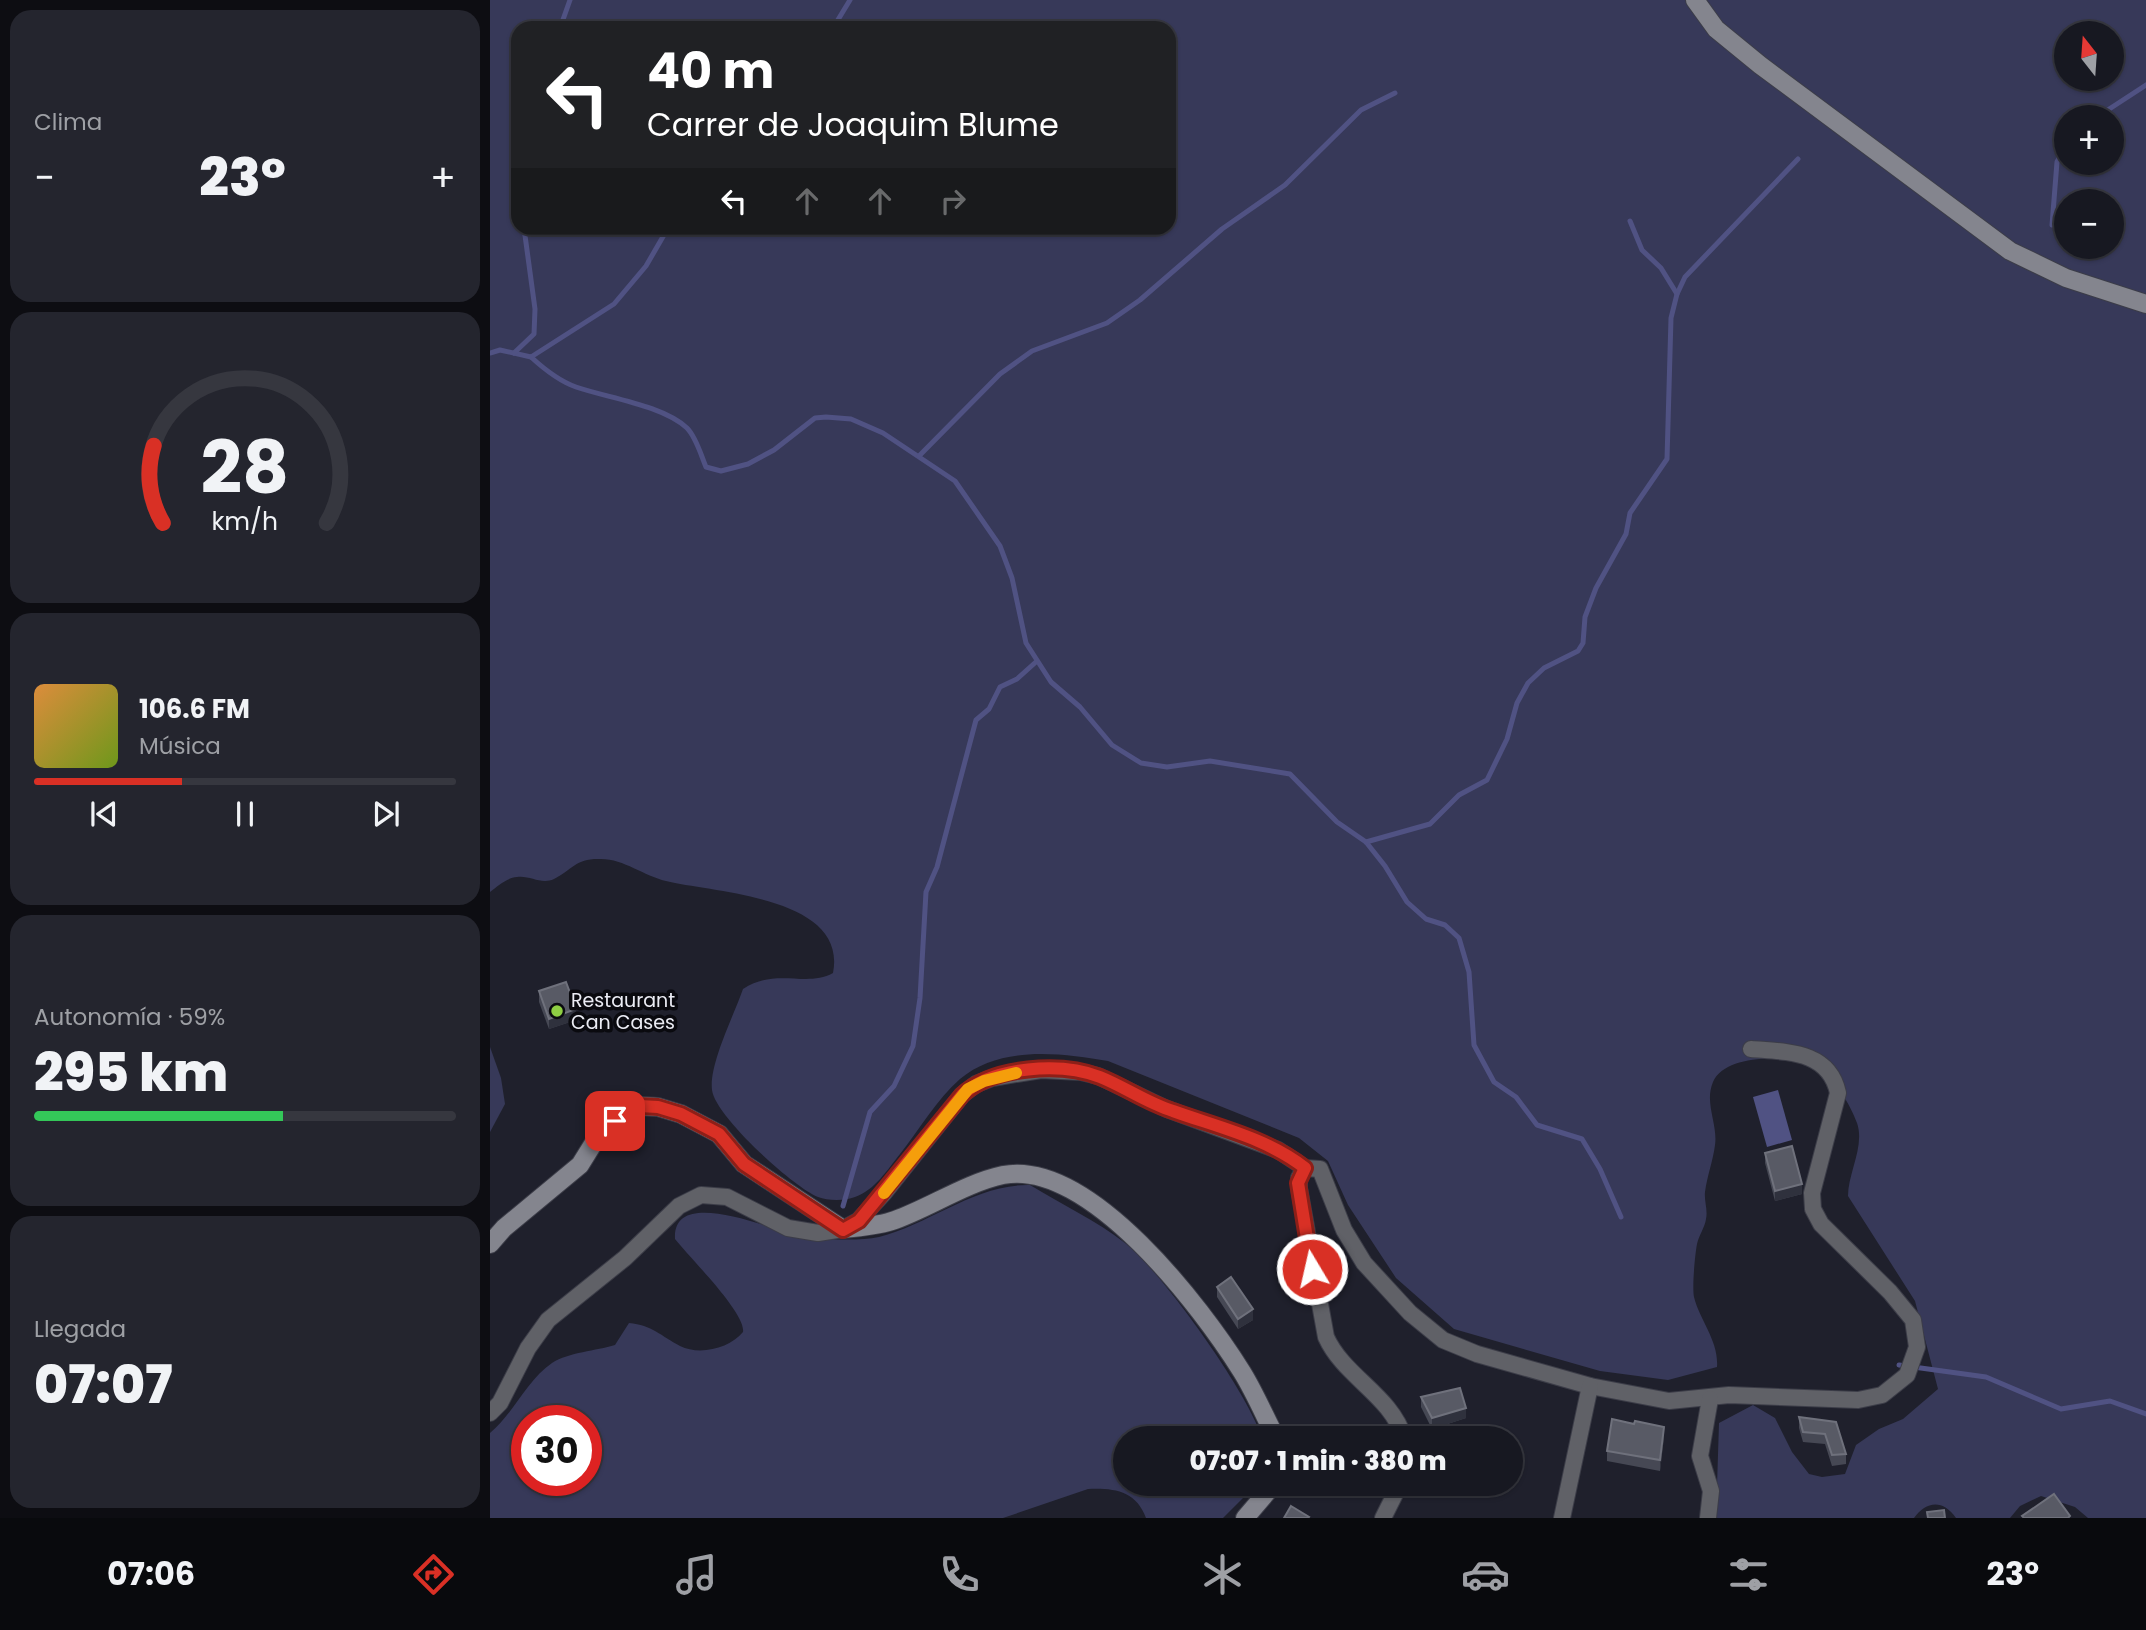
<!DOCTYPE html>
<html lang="es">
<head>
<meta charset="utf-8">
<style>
	body { margin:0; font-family:Poppins,sans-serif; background:#24252e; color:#f1f3f6; height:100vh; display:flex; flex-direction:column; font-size:26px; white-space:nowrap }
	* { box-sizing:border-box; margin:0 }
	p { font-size:23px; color:#9ea0a5 }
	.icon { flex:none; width:38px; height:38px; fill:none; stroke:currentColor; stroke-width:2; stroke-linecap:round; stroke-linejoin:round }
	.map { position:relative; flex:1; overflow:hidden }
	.details { display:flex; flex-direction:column; gap:10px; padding:10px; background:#0d0d12; width:490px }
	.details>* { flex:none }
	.hud { position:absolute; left:21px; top:21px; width:665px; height:214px; border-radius:21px; box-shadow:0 2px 5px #0004,0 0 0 2px #36373f; background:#202124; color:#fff; overflow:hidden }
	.needle { width:46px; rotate:343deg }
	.fabs { position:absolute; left:1564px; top:21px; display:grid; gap:14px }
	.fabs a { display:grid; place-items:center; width:70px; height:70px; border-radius:50%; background:#171821; box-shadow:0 2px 5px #0004,0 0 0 2px #36373f; font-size:35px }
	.speed { position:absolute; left:21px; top:1405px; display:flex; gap:14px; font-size:35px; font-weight:700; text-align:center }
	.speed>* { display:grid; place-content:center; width:91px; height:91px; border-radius:50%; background:#171821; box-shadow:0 2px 5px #0004,0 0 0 2px #36373f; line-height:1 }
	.speed .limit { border:10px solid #d22; background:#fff; color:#111 }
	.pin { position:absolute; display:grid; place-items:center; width:60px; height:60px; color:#fff; margin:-30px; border-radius:14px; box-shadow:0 4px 10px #0006 }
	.me { position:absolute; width:77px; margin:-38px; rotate:351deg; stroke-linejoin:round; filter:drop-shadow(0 0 5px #0008) }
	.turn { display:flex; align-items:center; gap:24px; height:147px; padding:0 21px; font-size:32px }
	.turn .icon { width:91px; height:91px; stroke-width:2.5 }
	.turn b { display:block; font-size:49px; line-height:60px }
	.lanes { display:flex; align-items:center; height:66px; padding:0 21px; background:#0003; justify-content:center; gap:35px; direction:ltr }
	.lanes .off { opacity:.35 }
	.big { font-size:52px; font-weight:800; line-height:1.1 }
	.details .card { flex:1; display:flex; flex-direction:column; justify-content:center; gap:10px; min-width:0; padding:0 24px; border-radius:21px; background:#24252e }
	.details .dial { align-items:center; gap:0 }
	.dial svg { height:182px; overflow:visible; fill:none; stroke:#36373f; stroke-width:7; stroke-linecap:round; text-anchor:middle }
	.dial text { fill:#f1f3f6; stroke:none }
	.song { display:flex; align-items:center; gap:21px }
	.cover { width:84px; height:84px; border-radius:10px; background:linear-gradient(135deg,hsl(30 70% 55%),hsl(80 70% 35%)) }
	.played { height:7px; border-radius:4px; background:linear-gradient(90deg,#d93025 35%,#36373f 35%) }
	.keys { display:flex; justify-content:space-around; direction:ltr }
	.heat { display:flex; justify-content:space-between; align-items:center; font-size:38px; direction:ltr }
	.charge { height:10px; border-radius:5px; background:linear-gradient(90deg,#34c759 59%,#36373f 0) }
	.trip { position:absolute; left:623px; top:1426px; width:410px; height:70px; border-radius:35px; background:#171821; box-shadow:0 2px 5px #0004,0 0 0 2px #36373f; font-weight:800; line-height:70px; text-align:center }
	.tab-bar { display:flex; height:112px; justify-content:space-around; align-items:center; background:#090a0d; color:#9ea0a5 }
	.tab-bar .icon { width:49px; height:49px }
	.tab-bar .selected { color:#d93025 }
	.tab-bar b { font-size:32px; color:#f1f3f6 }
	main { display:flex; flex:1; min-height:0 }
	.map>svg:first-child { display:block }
	.green { fill:#373959; fill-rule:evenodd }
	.water { fill:#505283 }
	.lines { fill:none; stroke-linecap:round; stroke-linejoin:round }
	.stream { stroke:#505283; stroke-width:5 }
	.street-casing { stroke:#3c3d48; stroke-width:18 }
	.secondary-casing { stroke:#3c3d48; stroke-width:20 }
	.street { stroke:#606167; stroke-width:16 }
	.secondary { stroke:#84858e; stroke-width:18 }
	.wall { fill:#464854 }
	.shaded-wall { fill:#2f313d }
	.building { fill:#585a65; stroke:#6f717c; stroke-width:2 }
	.route-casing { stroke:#8d1f18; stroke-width:18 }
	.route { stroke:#d93025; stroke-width:12 }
	.slow { stroke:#f59e0b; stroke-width:12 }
	.poi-dot { fill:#8ece43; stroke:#0a0a0f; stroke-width:2.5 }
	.labels { text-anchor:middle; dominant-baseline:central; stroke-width:7; stroke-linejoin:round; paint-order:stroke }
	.poi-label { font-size:19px; fill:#ebecf4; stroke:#0a0a0f; text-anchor:start }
</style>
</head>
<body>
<main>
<section class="details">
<div class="card"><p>Clima</p>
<div class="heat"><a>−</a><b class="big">23°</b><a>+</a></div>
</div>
<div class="card dial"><svg viewBox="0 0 100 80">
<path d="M14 69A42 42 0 1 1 86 69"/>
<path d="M14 69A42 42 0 0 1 10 35" stroke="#d93025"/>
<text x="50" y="56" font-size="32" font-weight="700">28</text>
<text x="50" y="72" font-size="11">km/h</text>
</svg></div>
<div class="card">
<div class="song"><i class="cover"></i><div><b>106.6 FM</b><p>Música</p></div></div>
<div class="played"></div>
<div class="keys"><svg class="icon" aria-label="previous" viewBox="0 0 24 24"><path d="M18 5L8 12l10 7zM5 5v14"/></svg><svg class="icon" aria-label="pause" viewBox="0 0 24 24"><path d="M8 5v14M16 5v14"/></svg><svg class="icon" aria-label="next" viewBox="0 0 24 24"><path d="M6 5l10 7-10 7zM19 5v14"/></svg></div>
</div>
<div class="card"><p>Autonomía · 59%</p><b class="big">295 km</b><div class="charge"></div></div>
<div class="card"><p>Llegada</p><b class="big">07:07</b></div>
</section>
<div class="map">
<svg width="1656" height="1518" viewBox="0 0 1656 1518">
	<rect width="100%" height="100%" fill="#1f202c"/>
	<g class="green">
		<path d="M0,0h1656v1518h-58l-13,-11 -34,-11 -21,10 -10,12h-54c-13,-19 -30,-17 -42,0h-198l3,-95 34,-18 22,13 17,34 17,22 13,3 23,-3 11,-29 23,-16 24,-10 35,-30 -23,-88 -67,-105c0,-23 17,-50 9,-73 -6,-17 -24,-48 -40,-56 -23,-12 -91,-15 -104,15 -9,21 5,42 2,63 -2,16 -8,31 -10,47 -1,9 3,18 1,27 -1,8 -7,16 -9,25 -2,10 -5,43 -3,53 6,24 25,44 23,70l-49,13 -68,-9 -146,-42 -58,-51 -48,-73 -20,-44 -29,-23 -191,-77c-47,-8 -108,-16 -148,18 -23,20 -41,51 -60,75 -13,16 -25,36 -45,43 -10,4 -27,4 -37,0 -25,-10 -103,-81 -106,-107 -3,-26 22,-75 31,-101 33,-22 63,-1 90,-16 15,-77 -119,-80 -167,-92 -22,-5 -42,-22 -65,-22 -25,-1 -28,10 -47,20 -13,6 -24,-4 -37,-2 -11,1 -19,9 -27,15zM28,28h651v200h-651zM1577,33h45v46h-45zM1577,117h45v46h-45zM1577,201h45v46h-45z"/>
		<path d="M0,1047l11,31 4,26 -15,28z"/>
		<path d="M540,1185c31,19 67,36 95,58 37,29 124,151 137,195h-137v46h132l-34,34h-77c-10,-27 -31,-30 -58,-29l-85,29h-513v-85c24,-20 37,-53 62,-70 17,-11 44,-12 63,-18l14,-22c23,2 32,13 51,23 20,10 50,2 63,-14 3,-19 -54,-75 -68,-93 -3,-59 115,0 140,0 20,0 46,2 64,-2 51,-13 96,-53 151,-52zM37,1421h59v59h-59z"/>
	</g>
	<path class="water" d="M1288,1090l14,50 -25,7 -14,-50z"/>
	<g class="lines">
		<g class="stream">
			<path d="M70,28l10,-28"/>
			<path d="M343,28l17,-28"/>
			<path d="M1607,117l49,-32"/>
			<path d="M1562,225l5,-63 10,-19"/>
			<path d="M1187,294l8,-17 113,-118"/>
			<path d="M0,353l10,-3 31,7 83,-53 32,-38 22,-38"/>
			<path d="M24,353l20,-19 1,-25 -11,-81"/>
			<path d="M41,357c13,12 28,24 45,30 32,11 86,18 111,41 9,9 14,27 19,39l15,4 27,-7 26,-14 41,-32 11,-1 25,2 32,14 72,48 45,65 12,32 14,65 25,39 29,25 32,38 29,18 26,4 43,-6 80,13 47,48 29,20 19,24 22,36 19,17 19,6 14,13 10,34 5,73 20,37 22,15 21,28 45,14 18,30 21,48"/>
			<path d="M429,456l81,-82 32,-23 75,-28 33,-23 82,-71 63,-44 76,-75 34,-17"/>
			<path d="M876,842l64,-18 29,-29 28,-15 20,-41 10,-36 11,-20 16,-15 34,-17 5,-8 2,-26 11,-29 30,-54 4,-21 37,-54 4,-141 6,-24 -16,-26 -19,-18 -12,-29"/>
			<path d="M353,1206l27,-94 24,-26 19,-40 7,-48 6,-106 11,-25 39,-147 13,-11 11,-22 17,-8 20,-18"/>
			<path d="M1409,1365l87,12 75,32 49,-8 36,13"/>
		</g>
		<defs>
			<g id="street">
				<path d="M815,1168l-6,10v10l27,149c18,40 65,58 78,101"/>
				<path d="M0,1413l10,-10 28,-55 20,-28 77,-62 54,-52 22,-11 26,2 61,31 30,5 25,-4 15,-8 26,-28 78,-98 14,-11 16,-6 49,-8 40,2 17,4 69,33 111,41 27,18 15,1 24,61 20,33 46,50 33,27 34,14 113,32 79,15 60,-6 129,5 24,-5 25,-20 10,-28 -4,-27 -23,-28 -69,-68 -8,-15 -1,-16 26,-100c-9,-43 -52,-41 -87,-44"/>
				<path d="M893,1518l17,-34"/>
				<path d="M1072,1518l28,-132"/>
				<path d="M1218,1518l3,-27 -11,-35 10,-57"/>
			</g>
			<g id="secondary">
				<path d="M1205,0l21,29 44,36 250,186 56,27 80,26"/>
				<path d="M0,1244l14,-16 76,-63 18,-29 41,-30 19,1 23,7 38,20 25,30 99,65c17,-2 36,-3 52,-9 36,-13 71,-37 108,-45 86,-17 199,133 239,197 13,21 23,45 34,66"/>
				<path d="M755,1518l29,-34"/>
			</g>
		</defs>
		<use href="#street" class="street-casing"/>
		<use href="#secondary" class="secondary-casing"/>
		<use href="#street" class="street"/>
		<use href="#secondary" class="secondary"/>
	</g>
	<g class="wall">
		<path d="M49,991l37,29 -27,9 -10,-27z"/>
		<path d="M1275,1153l37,41 -27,7 -10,-38z"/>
		<path d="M727,1287l36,33 -15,9 -21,-32z"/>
		<path d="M931,1397l45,21 -34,11 -11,-22z"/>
		<path d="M1309,1417l37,5 10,32v10l-14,2 -7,-22 -22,-2 -4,-14z"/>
		<path d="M1174,1437l-4,34 -53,-10v-10z"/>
	</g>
	<g class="shaded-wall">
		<path d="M86,1009v11l-27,9v-10z"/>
		<path d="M1312,1184v10l-27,7v-10z"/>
		<path d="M763,1309v11l-15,9v-10z"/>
		<path d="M976,1408v10l-34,11v-11z"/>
		<path d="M1174,1427v10l-4,34v-11z"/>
	</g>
	<g class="building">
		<path d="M76,982l10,27 -27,10 -10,-28z"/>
		<path d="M1302,1146l10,38 -27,7 -10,-38z"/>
		<path d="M741,1277l22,32 -15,10 -21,-32z"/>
		<path d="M970,1388l6,20 -34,10 -11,-21z"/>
		<path d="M1309,1417l37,5 10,32 -14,1 -7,-21 -22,-2z"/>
		<path d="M1122,1419l22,5 1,-3 29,6 -4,33 -53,-9z"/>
		<path d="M1564,1494l16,22 -2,2h-44l-2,-2z"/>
		<path d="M801,1506l18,11 -1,1h-24z"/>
		<path d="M1454,1510l1,8h-17l-1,-6z"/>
	</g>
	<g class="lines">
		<defs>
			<path id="route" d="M125,1121l24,-15 19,1 23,7 38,20 25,30 99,66 16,-9 103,-126c31,-29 99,-33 138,-18 25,10 47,26 73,34 44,16 94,27 132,57l-7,15 14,86"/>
		</defs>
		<use href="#route" class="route-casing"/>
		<use href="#route" class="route"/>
		<path class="slow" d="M394,1193l84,-104 16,-8 32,-8"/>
	</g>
	<circle class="poi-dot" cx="67" cy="1011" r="7"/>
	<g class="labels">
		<g class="poi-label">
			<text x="81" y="1000">Restaurant<tspan x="81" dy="22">Can Cases</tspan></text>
		</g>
	</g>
</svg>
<div class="fabs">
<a><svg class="needle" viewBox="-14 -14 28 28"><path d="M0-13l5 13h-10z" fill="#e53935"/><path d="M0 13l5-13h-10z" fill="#9ea0a5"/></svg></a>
<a>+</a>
<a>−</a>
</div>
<div class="speed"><div class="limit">30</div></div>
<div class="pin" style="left:125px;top:1121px;background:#d93025"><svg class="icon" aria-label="arrive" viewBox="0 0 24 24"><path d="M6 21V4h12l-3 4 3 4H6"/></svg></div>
<svg class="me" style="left:822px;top:1269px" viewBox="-20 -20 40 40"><circle r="17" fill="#d93025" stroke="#fff" stroke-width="3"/><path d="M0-11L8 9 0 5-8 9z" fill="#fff"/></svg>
<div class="trip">07:07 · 1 min · 380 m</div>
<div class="hud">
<div class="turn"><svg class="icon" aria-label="left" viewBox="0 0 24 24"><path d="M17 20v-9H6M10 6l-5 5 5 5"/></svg><div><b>40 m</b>Carrer de Joaquim Blume</div></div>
<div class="lanes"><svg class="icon" aria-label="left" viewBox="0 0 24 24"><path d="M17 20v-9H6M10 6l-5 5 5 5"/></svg><svg class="icon off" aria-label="ahead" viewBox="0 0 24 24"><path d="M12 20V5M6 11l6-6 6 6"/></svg><svg class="icon off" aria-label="ahead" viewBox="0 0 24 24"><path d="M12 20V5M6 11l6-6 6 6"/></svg><svg class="icon off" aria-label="right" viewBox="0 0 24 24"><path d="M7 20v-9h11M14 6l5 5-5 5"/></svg></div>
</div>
</div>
</main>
<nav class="tab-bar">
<b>07:06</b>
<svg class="icon selected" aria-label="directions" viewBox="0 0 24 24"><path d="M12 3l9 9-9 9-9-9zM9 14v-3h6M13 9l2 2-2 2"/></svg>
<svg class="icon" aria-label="music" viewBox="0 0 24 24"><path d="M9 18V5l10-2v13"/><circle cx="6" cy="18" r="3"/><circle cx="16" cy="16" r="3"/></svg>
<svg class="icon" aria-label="phone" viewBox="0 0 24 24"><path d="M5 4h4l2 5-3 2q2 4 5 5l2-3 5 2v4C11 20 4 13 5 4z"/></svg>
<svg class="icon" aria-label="climate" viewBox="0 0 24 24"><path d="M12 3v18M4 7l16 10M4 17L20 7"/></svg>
<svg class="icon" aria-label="car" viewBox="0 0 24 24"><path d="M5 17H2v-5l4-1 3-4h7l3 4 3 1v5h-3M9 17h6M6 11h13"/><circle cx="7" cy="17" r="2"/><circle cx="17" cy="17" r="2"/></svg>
<svg class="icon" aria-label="filters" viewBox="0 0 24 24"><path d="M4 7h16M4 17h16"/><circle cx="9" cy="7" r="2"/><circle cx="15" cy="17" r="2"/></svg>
<b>23°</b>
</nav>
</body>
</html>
